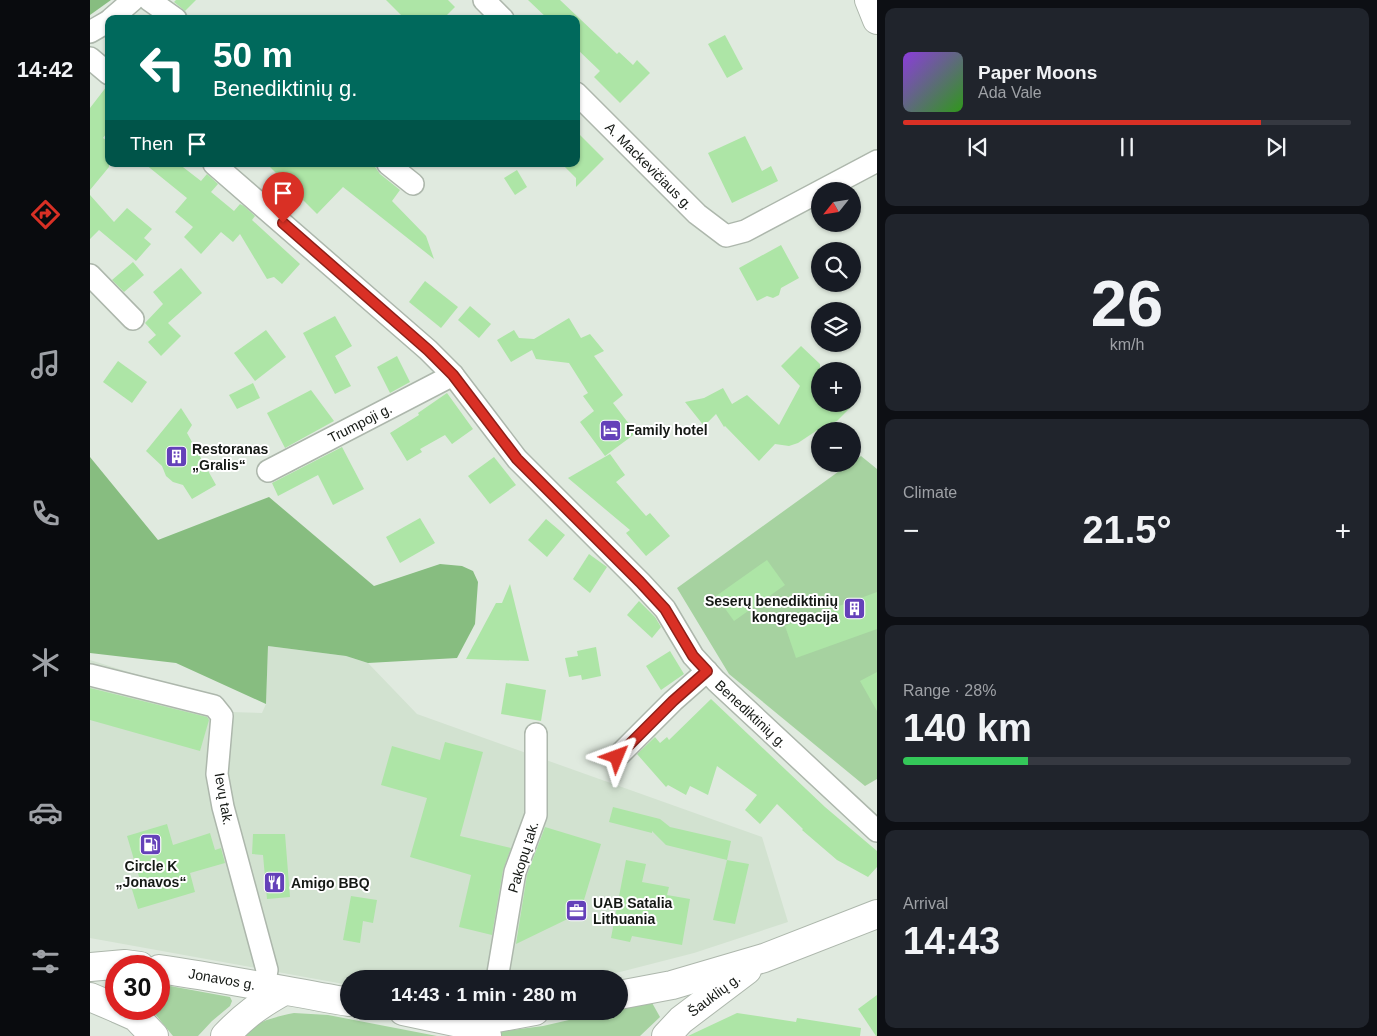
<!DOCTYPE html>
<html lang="en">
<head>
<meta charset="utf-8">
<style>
	body { margin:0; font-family:Helvetica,sans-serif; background:#20242c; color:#f1f3f6; height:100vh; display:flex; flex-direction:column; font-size:19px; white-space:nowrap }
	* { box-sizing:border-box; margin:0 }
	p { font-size:16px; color:#9ea1a6 }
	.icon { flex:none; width:28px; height:28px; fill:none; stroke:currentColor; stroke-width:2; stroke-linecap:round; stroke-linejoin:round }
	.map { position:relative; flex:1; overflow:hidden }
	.side { display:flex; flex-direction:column; gap:8px; padding:8px; background:#0d0f14; width:500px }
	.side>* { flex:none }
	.hud { position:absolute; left:15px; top:15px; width:475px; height:152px; border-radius:10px; box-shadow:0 1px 4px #0004; background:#00695c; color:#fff; overflow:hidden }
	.needle { width:32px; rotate:240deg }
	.tools { position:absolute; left:721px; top:182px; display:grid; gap:10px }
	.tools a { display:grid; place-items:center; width:50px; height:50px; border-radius:50%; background:#171b24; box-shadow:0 1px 4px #0004; font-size:25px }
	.speed { position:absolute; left:15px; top:955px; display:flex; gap:10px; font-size:25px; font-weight:700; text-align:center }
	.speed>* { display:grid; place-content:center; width:65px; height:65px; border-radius:50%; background:#171b24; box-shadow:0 1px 4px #0004; line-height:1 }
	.speed .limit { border:8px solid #d22; background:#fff; color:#111 }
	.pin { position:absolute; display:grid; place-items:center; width:42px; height:42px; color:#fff; margin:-51px -21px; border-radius:50% 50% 50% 0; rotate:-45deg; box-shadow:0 0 5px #0007 }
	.pin .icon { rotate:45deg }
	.me { position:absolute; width:55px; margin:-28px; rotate:46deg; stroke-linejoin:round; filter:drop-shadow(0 0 4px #0008) }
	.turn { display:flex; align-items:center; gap:18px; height:105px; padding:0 25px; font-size:22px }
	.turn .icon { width:65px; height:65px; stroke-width:2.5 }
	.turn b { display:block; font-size:35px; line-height:42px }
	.then { display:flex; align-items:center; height:48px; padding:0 25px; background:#0003; gap:10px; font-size:19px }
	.big { font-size:38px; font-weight:700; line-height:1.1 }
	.side .tile { flex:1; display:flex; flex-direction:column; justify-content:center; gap:8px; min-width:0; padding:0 18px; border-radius:10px; background:#20242c }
	.side .dial { align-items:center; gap:0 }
	.dial b { font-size:65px; line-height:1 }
	.song { display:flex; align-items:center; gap:15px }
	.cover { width:60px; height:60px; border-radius:8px; background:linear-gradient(135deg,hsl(270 70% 55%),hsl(110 70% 35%)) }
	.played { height:5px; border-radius:2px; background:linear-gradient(90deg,#d93025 80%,#363941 80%) }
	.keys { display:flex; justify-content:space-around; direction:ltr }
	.heat { display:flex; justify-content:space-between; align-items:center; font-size:28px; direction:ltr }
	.charge { height:8px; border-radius:4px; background:linear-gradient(90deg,#34c759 28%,#363941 0) }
	.trip { position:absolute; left:250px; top:970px; width:288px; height:50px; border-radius:25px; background:#171b24; box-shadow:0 1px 4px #0004; font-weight:700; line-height:50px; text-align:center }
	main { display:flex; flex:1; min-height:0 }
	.menu { display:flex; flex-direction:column; width:90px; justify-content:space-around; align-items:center; background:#090b0e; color:#9ea1a6 }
	.menu .icon { width:35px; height:35px }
	.menu .active { color:#d93025 }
	.menu b { font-size:22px; color:#f1f3f6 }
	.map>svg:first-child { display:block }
	.built { fill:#d2e2d0 }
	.green { fill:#a6d2a0 }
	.forest { fill:#87bd80 }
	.building { fill:#ade5a6 }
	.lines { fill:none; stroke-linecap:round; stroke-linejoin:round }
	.minor-casing { stroke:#adb7ac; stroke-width:24 }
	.secondary-casing { stroke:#adb7ac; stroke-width:30 }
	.primary-casing { stroke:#adb7ac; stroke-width:30 }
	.minor { stroke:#fff; stroke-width:21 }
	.secondary { stroke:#fff; stroke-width:28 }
	.primary { stroke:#fff; stroke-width:28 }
	.route-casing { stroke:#8d1f18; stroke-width:12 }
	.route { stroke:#d93025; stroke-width:9 }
	.labels { text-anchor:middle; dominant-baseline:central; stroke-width:4; stroke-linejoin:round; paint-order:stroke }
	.street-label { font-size:14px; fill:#151915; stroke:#fff }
	.poi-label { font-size:14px; font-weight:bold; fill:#151915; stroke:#fff; text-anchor:start }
</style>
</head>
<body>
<main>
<nav class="menu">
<b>14:42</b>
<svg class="icon active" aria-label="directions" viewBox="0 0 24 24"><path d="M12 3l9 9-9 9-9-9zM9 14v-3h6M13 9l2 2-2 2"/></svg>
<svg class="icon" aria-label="music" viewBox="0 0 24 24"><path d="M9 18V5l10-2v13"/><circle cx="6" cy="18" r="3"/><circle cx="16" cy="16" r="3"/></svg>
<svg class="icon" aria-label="phone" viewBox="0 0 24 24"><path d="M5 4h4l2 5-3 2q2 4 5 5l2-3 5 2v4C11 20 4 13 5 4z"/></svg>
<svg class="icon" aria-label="climate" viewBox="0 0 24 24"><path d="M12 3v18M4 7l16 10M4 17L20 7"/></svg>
<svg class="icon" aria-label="car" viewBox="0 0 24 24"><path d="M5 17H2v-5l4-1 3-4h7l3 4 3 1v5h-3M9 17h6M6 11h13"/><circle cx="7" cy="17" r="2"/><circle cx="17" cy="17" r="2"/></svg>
<svg class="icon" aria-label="filters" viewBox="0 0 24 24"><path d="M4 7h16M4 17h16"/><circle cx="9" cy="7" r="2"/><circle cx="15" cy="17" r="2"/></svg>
</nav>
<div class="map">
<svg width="787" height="1036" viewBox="0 0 787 1036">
	<rect width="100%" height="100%" fill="#e0eadf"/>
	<path class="built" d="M178,646l78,10 22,7 49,51 345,123 26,85 -94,31 -74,19 -42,7h-229v6l-259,-47v-278l132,41 8,11 32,1 4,-9z"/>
	<g class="green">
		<path d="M771,456l16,13v310l-12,7 -136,-112 -52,-86 172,-124h3l1,-2z"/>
		<path d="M69,984l71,13 2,4 -2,5 -18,15 -14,15h-25l-22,-27h8z"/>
		<path d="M561,1001l9,16 -20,19h-140l-5,-4 48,-6 65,-15h11v-2z"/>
		<path d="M204,1013l34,2 109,21h-197c15,-14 34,-19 54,-23z"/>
	</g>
	<g class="forest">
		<path d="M0,0h21l-21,15z"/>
		<path d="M0,457l68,83 111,-43 105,89 66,-22 22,2 11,5 5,11 -3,42 -18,34 -89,5 -22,-7 -78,-10 -2,58 -90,-41 -86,-10z"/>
	</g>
	<g class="building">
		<path d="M86,0h20l-11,11 -11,-9z"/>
		<path d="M296,0h62l7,7 -12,12h-38z"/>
		<path d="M438,0h32l57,54 2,-2 14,13 4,-5 13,13 -30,30 -26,-26 6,-6 -24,-23v-29h-28z"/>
		<path d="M635,35l18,34 -16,9 -19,-34z"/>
		<path d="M17,86h2v44l-6,8 6,4v25l-19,23v-82z"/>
		<path d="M486,131l28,28 -28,28v-9l-14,-14h14z"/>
		<path d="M655,136l17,35 9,-5 7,15 -46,22 -24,-50z"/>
		<path d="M55,164h34l22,17 6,-7 11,10 -7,8 23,19 6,-7 4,2 11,10 -3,4 48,44 -18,20 -8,-7 -7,2 -27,-45 -7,8 -12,-10 -20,22 -17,-17 9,-10 -18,-15 12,-14z"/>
		<path d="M177,164h106l7,10 20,16 -8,11 34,35 8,23 -91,-72 -26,27z"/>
		<path d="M427,170l10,17 -12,8 -11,-17z"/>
		<path d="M0,195l24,27 13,-14 25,21 -8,9 7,6 -15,17 -37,-31 -9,9z"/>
		<path d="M691,245l18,33 -18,10 -2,7 -6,3 -6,-2 -10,5 -18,-33z"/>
		<path d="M43,262l11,13 -20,17 -12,-12z"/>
		<path d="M91,268l21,25 -34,30 13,13 -20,20 -13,-14 8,-7 -11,-12 18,-19 -10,-12z"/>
		<path d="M335,281l33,26 -17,21 -32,-26z"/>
		<path d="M380,306l21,18 -12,14 -21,-18z"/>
		<path d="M245,316l17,30 -17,10 16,30 -16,8 -32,-61z"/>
		<path d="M479,318l12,20 9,-4 14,17 -10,5 29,39 -10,8 23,30 -31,23 -25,-34 14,-11 -11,-15 5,-3 -19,-30 -33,-4 -4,-9 -21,12 -14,-22 17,-10 5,8 15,1z"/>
		<path d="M176,330l20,27 -31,24 -21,-28z"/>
		<path d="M711,346l19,18v40h34l-17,17 -15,6 -24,16 -9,3 -14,-2 -16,17 -34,-35 -1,1 -8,-13 -12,12 -19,-24 19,-4 19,-10 9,16 15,-9 32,30 21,-39 -19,-20z"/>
		<path d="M307,356l13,26 -20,11 -13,-26z"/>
		<path d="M28,361l29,21 -15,21 -29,-21z"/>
		<path d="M163,383l7,15 -23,11 -8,-14z"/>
		<path d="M221,390l23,31 -49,27 -18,-35z"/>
		<path d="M357,393l26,36 -21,15 -7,-9 -25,14 2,3 -15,9 -17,-28 29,-18 -1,-2z"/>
		<path d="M91,408l11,17 -5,8 29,52 -24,14 -9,-14 -10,-3 -7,-6 -4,-10 -16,-15z"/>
		<path d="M252,447l22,42 -31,16 -15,-30 -40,21 -6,-13z"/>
		<path d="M520,454l15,21 -9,7 30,34 4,-3 20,23 -24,20 -20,-23 4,-3 -62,-52z"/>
		<path d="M404,457l22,28 -26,19 -22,-28z"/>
		<path d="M330,518l15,25 -35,20 -14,-26z"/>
		<path d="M456,519l19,16 -18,22 -19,-17z"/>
		<path d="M499,554l18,13 -17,26 -17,-14z"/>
		<path d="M677,560l18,25 -51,36 -18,-25z"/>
		<path d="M420,584l19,77 -63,-2 30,-56h6z"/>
		<path d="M787,592v37l-81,29 -11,-32z"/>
		<path d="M549,601l16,16 6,10 -9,11 -25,-23z"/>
		<path d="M506,647l5,29 -19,4 -1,-5 -12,2 -4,-19 13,-2 -1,-5z"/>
		<path d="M580,651l14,23 -23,16 -15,-24z"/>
		<path d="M787,672v39l-17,-30z"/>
		<path d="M416,683l40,7 -5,31 -40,-7z"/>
		<path d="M0,688l117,29 2,3 -9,31 -110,-31z"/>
		<path d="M621,699l114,108 52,44v16l-9,10 -31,-17 -35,-30 1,-1 -26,-25 -17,20 -15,-14 12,-15 -40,-29 -9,29 -18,-9 -4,9 -18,-10 -2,2 -29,-33 18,-17 5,6 7,-6 2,3z"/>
		<path d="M355,742l38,10 -23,84 51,12 -8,22 -11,65 -33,-8 12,-52 -61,-18 17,-59 -46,-13 11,-39 48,14z"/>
		<path d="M523,807l47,12 10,8 61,14 -4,19 -61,-15 -14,-14v2l-43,-11z"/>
		<path d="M77,824l6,21 37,-12 5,17 6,-2 4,15 -35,10 5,19 -57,17 -8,-26 10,-3 -13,-44z"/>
		<path d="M455,827l56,17 -21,69 -64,31 11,-69z"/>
		<path d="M163,834h32l5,63 -23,2 -4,-44 -11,-1z"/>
		<path d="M536,860l20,4 -4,18 27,5 -2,8 23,4 -8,46 -50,-9 -2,6 -19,-4z"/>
		<path d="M637,860l22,4 -14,60 -22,-4z"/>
		<path d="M261,896l26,4 -4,23 -10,-2 -3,22 -17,-3z"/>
		<path d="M787,995v41h-1l-18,-27z"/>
		<path d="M647,1013l59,9 1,-4 64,10 -1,8h-172z"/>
	</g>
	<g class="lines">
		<defs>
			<g id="minor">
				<path d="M59,0l27,19"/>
				<path d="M394,0l19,19"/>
				<path d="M21,19l22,-19"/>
				<path d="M0,32l19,-11"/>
				<path d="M0,58l19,16"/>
				<path d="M486,93l121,121 29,22 19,-5 132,-70"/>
				<path d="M124,164l214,186 25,25 64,84 123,123 25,27 28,47 23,25 161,150"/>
				<path d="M298,164l25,20"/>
				<path d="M0,275l43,44"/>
				<path d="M178,471l185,-96"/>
				<path d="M0,675l124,31 8,10 -5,58 6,33 44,163 -3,17"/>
				<path d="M527,757l56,-56 34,-30"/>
				<path d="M407,979l18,-107 21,-57v-81"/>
			</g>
			<path id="secondary" d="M779,0l8,20"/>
			<g id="primary">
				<path d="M0,967l35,-3 15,2"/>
				<path d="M69,969c63,9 126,22 190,33"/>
				<path d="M529,995l53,-10 92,-27 113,-44"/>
				<path d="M0,997l26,11"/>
				<path d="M28,1009l18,8 18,19"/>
				<path d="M313,1011l61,13 23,12"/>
				<path d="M374,1024l71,-13"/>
				<path d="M135,1036c20,-21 34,-31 59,-45"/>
				<path d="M576,1036l15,-16 66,-50"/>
			</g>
		</defs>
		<use href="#minor" class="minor-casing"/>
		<use href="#secondary" class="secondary-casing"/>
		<use href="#primary" class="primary-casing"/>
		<use href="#minor" class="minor"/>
		<use href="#secondary" class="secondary"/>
		<use href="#primary" class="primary"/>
	</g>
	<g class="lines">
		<defs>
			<path id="route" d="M193,223l145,127 25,25 64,84 123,123 25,27 28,47 14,15 -34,30 -56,56"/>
		</defs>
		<use href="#route" class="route-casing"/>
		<use href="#route" class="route"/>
	</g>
	<defs>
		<symbol id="hotel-square" viewBox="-11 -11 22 22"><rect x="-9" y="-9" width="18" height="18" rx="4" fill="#6441b9" stroke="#fff"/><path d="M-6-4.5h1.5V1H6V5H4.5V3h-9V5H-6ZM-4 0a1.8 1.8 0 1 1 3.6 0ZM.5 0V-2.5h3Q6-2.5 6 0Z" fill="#fff"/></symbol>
		<symbol id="building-square" viewBox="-11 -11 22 22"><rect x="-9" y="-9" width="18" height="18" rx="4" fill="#6441b9" stroke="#fff"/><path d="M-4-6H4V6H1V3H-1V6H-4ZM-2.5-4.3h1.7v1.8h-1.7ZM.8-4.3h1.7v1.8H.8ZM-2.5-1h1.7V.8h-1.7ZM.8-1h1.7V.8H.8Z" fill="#fff"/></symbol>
		<symbol id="fuel-square" viewBox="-11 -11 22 22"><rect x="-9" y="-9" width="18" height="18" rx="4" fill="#6441b9" stroke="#fff"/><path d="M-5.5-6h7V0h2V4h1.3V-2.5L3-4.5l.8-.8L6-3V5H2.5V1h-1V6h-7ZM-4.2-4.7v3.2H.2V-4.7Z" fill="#fff"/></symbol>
		<symbol id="restaurant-square" viewBox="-11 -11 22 22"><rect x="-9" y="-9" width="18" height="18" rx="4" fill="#6441b9" stroke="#fff"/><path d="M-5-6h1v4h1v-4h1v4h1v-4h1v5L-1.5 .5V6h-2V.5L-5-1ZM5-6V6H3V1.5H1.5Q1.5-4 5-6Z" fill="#fff"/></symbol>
		<symbol id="office-square" viewBox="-11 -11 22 22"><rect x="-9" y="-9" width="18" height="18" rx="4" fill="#6441b9" stroke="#fff"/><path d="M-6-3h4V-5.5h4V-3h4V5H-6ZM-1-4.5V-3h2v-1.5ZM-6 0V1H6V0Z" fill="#fff"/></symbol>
	</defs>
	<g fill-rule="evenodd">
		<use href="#hotel-square" x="508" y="418" width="25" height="25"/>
		<use href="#building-square" x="74" y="444" width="25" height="25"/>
		<use href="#building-square" x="752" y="596" width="25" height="25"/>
		<use href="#fuel-square" x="48" y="832" width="25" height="25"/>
		<use href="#restaurant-square" x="172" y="870" width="25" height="25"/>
		<use href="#office-square" x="474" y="898" width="25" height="25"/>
	</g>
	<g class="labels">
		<g class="street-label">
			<text transform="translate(559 166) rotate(45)">A. Mackevičiaus g.</text>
			<text transform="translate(270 423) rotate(-27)">Trumpoji g.</text>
			<text transform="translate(661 714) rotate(43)">Benediktinių g.</text>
			<text transform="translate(134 799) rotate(80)">Ievų tak.</text>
			<text transform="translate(433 857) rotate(-73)">Pakopų tak.</text>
			<text transform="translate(132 979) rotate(10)">Jonavos g.</text>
			<text transform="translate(624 995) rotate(-37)">Šauklių g.</text>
		</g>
		<g class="poi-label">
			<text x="536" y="430">Family hotel</text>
			<text x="102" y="449">Restoranas<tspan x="102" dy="16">„Gralis“</tspan></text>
			<text x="748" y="601" text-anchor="end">Seserų benediktinių<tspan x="748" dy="16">kongregacija</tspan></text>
			<text x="61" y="866" text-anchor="middle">Circle K<tspan x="61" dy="16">„Jonavos“</tspan></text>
			<text x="201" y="883">Amigo BBQ</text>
			<text x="503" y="903">UAB Satalia<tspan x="503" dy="16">Lithuania</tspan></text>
		</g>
	</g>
</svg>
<div class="tools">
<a><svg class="needle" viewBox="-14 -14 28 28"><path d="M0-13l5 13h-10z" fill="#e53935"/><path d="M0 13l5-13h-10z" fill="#9ea1a6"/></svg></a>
<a><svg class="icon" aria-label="search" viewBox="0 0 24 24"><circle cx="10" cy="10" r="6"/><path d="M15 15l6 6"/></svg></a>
<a><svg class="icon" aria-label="layers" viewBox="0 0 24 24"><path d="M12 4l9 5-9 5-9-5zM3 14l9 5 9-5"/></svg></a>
<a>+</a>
<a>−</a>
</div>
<div class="speed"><div class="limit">30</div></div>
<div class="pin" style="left:193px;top:223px;background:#d93025"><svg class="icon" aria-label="arrive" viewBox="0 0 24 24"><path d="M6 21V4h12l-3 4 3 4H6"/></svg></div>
<svg class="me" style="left:527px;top:757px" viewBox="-20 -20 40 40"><path d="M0-17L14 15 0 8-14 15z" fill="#d93025" stroke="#fff" stroke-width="4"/></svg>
<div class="trip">14:43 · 1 min · 280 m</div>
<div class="hud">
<div class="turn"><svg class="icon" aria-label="left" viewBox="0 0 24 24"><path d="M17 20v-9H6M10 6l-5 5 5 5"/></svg><div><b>50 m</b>Benediktinių g.</div></div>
<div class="then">Then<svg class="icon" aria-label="arrive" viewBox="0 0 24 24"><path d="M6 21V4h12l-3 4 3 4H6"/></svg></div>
</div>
</div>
<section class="side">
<div class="tile">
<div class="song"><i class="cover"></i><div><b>Paper Moons</b><p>Ada Vale</p></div></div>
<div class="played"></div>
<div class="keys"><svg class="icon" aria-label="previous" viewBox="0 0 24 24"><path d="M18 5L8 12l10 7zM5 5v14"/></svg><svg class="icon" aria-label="pause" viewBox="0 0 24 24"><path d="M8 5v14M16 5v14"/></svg><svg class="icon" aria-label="next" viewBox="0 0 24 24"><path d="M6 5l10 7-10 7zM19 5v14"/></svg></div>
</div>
<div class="tile dial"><b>26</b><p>km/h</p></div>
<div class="tile"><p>Climate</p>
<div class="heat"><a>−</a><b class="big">21.5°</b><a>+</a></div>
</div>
<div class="tile"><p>Range · 28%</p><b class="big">140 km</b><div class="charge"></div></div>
<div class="tile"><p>Arrival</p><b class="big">14:43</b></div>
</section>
</main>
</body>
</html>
